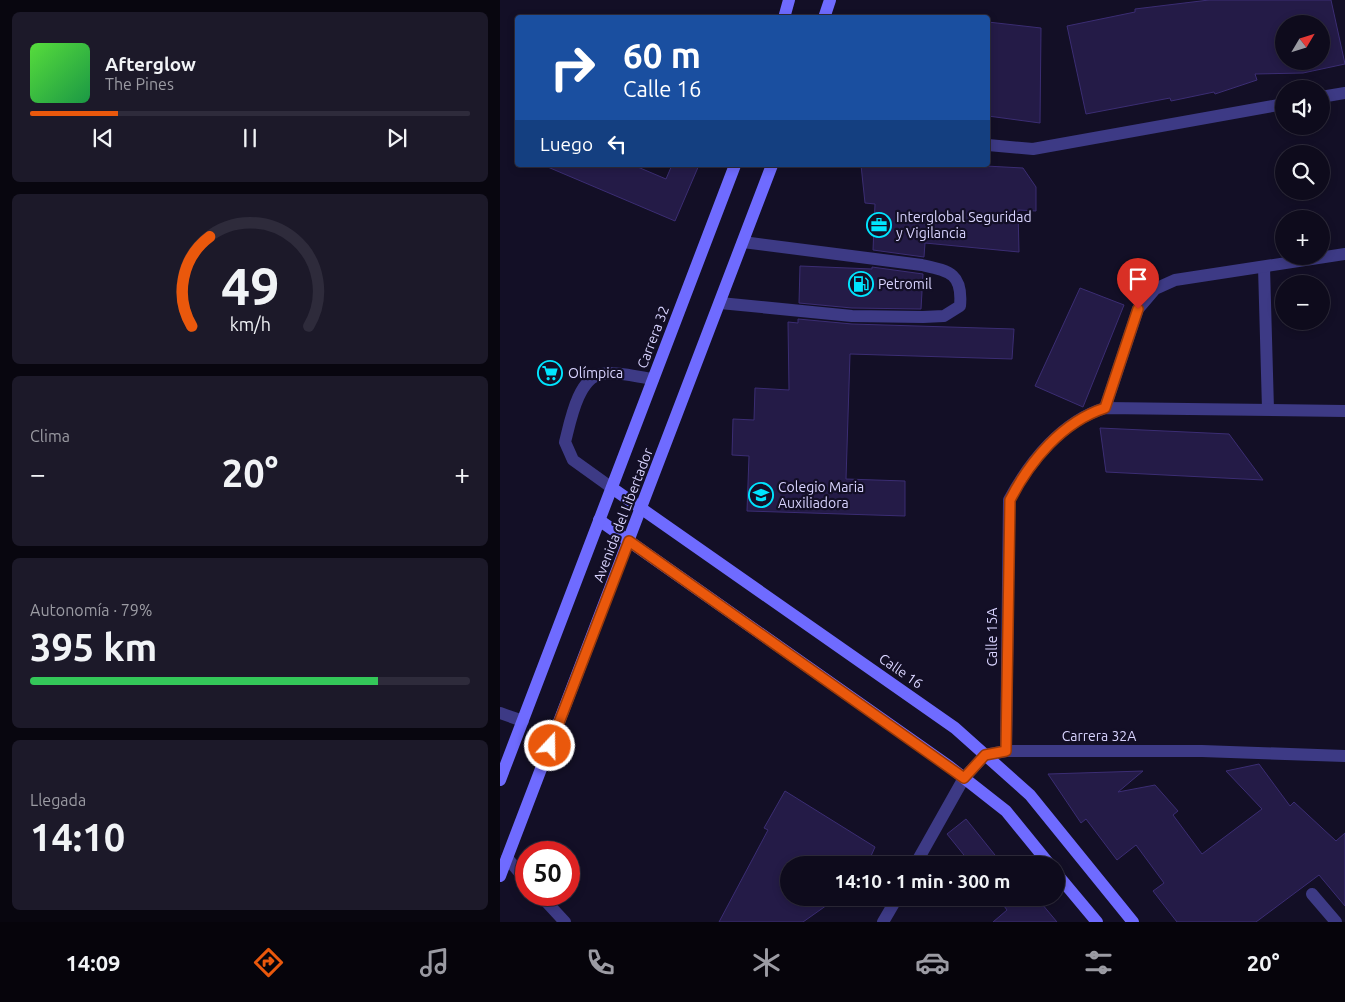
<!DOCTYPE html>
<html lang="es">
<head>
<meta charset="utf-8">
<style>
	body { margin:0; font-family:Ubuntu,sans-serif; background:#1c1929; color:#f1f3f6; height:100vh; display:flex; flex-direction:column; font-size:19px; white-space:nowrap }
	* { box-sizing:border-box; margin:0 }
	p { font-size:16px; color:#9b9ba3 }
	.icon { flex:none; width:28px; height:28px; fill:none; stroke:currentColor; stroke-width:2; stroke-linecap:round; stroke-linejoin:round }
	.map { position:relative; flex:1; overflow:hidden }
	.drawer { display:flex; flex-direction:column; gap:12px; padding:12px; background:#08060f; width:500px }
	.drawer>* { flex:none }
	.hud { position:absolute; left:15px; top:15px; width:475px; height:152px; border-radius:5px; box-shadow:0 2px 8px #0003,0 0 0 1px #2e2b3b; background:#1a4fa0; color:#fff; overflow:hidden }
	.needle { width:32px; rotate:52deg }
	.tools { position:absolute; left:775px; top:15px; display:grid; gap:10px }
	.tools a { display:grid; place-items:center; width:55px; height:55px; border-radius:50%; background:#0e0b1c; box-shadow:0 2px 8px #0003,0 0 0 1px #2e2b3b; font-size:25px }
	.speed { position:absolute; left:15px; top:841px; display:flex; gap:10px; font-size:25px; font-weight:700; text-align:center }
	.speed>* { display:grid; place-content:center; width:65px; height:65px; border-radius:50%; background:#0e0b1c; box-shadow:0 2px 8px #0003,0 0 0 1px #2e2b3b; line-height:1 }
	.speed .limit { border:8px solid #d22; background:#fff; color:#111 }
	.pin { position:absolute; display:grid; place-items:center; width:42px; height:42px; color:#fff; margin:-51px -21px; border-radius:50% 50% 50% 0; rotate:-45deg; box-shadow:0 0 5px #0007 }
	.pin .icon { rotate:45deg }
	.me { position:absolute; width:55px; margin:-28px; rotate:21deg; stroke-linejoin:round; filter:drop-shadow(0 0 4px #0008) }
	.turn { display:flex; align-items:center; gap:18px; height:105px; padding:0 25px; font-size:22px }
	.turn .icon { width:65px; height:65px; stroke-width:2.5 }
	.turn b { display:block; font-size:35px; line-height:42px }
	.then { display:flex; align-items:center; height:48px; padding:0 25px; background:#0003; gap:10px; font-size:19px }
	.big { font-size:38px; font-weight:700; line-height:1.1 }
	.drawer .tile { flex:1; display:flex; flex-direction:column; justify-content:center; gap:8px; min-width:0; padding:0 18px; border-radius:8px; background:#1c1929 }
	.drawer .dial { align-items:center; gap:0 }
	.dial svg { height:130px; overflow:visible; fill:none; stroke:#2e2b3b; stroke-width:7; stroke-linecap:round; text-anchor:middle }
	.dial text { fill:#f1f3f6; stroke:none }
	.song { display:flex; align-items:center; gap:15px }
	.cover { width:60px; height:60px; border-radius:8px; background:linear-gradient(135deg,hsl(110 70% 55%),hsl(140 70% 35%)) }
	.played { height:5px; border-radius:2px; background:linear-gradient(90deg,#ea580c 20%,#2e2b3b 20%) }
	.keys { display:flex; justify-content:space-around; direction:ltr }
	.heat { display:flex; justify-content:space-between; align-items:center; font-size:28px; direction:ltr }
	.charge { height:8px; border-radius:4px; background:linear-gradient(90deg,#34c759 79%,#2e2b3b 0) }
	.trip { position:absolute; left:280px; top:856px; width:285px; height:50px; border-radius:25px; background:#0e0b1c; box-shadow:0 2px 8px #0003,0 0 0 1px #2e2b3b; font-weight:700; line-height:50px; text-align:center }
	.tabs { display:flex; height:80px; justify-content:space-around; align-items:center; background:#06040b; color:#9b9ba3 }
	.tabs .icon { width:35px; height:35px }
	.tabs .selected { color:#ea580c }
	.tabs b { font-size:22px; color:#f1f3f6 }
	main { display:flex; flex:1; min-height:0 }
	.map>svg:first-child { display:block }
	.building { fill:#241b47; stroke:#3b2d73; fill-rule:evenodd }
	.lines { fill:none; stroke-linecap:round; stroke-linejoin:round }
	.lane { stroke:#3d3a85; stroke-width:12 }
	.street { stroke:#3d3a85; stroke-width:12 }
	.secondary { stroke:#6f6bff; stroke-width:12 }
	.route-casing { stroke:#983908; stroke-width:12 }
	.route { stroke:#ea580c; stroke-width:9 }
	.labels { text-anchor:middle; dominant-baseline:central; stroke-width:4.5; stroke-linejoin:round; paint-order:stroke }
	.poi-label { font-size:14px; fill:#d9d4ff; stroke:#130f26; text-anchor:start }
	.street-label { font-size:14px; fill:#d9d4ff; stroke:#130f26 }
</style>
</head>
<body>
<main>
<section class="drawer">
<div class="tile">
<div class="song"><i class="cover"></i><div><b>Afterglow</b><p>The Pines</p></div></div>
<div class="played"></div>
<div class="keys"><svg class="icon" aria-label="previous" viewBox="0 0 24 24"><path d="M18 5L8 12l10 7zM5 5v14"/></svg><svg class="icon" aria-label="pause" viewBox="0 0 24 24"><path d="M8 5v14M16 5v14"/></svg><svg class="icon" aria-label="next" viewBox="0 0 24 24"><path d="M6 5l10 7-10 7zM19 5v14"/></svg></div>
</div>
<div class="tile dial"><svg viewBox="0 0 100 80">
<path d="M14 69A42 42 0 1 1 86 69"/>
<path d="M14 69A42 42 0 0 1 25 14" stroke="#ea580c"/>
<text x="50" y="56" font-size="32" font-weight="700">49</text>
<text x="50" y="72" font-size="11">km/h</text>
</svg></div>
<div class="tile"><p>Clima</p>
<div class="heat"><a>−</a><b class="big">20°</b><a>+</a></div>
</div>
<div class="tile"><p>Autonomía · 79%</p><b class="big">395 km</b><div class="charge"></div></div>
<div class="tile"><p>Llegada</p><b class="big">14:10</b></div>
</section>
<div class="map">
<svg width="845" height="922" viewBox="0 0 845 922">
	<rect width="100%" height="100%" fill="#130f26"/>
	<g class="building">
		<path d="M709,0h122l14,64 -42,9 -48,1 2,6 -42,14 -1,-2 -43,9 -1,-3 -84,16 -19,-88 68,-14v-3zM784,24h37v37h-37z"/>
		<path d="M488,22l53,6 -1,95 -52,-7z"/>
		<path d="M43,165h90l33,14 6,-14h27l-24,56z"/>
		<path d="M361,165h106l56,3 13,19v24l-18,-1 1,42 -94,-9 -1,14 -51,-7 2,-46 -10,-1z"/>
		<path d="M300,266l72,3v-2l51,7 -2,35 -69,-1 -53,-5z"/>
		<path d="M580,288l44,17 -41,102 -48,-21z"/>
		<path d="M298,319l54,5 162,5 -2,30 -162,-5 -4,125 59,2v35l-158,-5 2,-55 -17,-1 1,-36 21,1 1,-32 34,2 -1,-68 10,1z"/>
		<path d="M600,428l129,6 34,46 -157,-8z"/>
		<path d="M759,764l31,42 4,-4 42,39 9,-8v73l-26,-31 -63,47h-79l-24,-31 11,-8 -28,-38 -19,15 -31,-41 -5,4 -33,-49 95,-3 -25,21 37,-7 23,26 -5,4 29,39 60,-45 -36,-38z"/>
		<path d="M285,791l90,56 -8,18h-78v33h48l-34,24h-84l49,-92 -4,-2z"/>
		<path d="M466,819l37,46h-31l-25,-31z"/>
		<path d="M498,898h39l20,24h-64l14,-12z"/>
	</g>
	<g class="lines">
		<g class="lane">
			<path d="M220,303l132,13 71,1 21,-1 16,-10c3,-33 -11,-35 -38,-41l-179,-23"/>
			<path d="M112,488l-39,-28 -8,-18c5,-19 13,-65 37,-68 15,-3 35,3 51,5"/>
		</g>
		<g class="street">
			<path d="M821,97l24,-4"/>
			<path d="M488,145l45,4 251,-45"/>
			<path d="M764,267l4,142"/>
			<path d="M605,408l33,-99 17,-20 20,-9 170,-26"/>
			<path d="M0,713l23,8"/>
			<path d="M506,751l3,-251c21,-39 53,-79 96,-92l240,3"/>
			<path d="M7,858l19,22"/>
			<path d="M415,865l49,-87 21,-23 21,-4h196l143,5"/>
			<path d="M812,894l24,28"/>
			<path d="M40,895l25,27"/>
			<path d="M383,922l14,-24"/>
		</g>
		<g class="secondary">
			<path d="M284,18l5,-18"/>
			<path d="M324,18l6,-18"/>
			<path d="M112,488l343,240 75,67 103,127"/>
			<path d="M99,520l351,247 56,44 44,54"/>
			<path d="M0,780l235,-615"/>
			<path d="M556,873l41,49"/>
			<path d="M0,876l272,-711"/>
		</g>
	</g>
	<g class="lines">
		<defs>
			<path id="route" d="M50,746l79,-205 335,237 21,-23 21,-4 4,-251c20,-39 52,-78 95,-92l33,-99"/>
		</defs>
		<use href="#route" class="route-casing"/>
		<use href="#route" class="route"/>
	</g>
	<defs>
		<symbol id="office-ring" viewBox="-11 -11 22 22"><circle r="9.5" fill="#130f26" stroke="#00e5ff" stroke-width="1.5"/><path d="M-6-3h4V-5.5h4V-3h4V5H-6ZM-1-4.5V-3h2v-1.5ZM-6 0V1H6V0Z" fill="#00e5ff"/></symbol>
		<symbol id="fuel-ring" viewBox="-11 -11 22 22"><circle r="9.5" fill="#130f26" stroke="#00e5ff" stroke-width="1.5"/><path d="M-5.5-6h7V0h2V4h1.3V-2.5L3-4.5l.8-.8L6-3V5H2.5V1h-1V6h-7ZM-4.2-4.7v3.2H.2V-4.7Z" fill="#00e5ff"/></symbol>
		<symbol id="supermarket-ring" viewBox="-11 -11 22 22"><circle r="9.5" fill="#130f26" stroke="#00e5ff" stroke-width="1.5"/><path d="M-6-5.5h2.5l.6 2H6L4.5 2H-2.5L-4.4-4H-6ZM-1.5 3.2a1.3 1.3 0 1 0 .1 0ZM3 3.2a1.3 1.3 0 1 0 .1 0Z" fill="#00e5ff"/></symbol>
		<symbol id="school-ring" viewBox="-11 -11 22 22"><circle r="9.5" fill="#130f26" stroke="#00e5ff" stroke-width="1.5"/><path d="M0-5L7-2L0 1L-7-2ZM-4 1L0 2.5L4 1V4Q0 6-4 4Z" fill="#00e5ff"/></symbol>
	</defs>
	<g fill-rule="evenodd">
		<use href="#office-ring" x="365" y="211" width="28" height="28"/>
		<use href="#fuel-ring" x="347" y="270" width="28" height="28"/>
		<use href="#supermarket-ring" x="36" y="359" width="28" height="28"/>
		<use href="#school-ring" x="247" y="481" width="28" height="28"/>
	</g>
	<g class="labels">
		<g class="poi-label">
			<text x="396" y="217">Interglobal Seguridad<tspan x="396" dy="16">y Vigilancia</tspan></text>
			<text x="378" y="284">Petromil</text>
			<text x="68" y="373">Olímpica</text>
			<text x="278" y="487">Colegio Maria<tspan x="278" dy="16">Auxiliadora</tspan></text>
		</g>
		<g class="street-label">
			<text transform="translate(153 337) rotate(-69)">Carrera 32</text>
			<text transform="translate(123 515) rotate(-69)">Avenida del Libertador</text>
			<text transform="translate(492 637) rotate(-90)">Calle 15A</text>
			<text transform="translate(401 671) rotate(35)">Calle 16</text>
			<text x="599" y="736">Carrera 32A</text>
		</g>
	</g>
</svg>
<div class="tools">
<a><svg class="needle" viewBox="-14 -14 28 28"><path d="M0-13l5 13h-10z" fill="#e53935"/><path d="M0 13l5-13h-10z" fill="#9b9ba3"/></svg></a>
<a><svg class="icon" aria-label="sound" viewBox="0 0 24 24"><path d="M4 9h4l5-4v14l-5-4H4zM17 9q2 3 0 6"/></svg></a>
<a><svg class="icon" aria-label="search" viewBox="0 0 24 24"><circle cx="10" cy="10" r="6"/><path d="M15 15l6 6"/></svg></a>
<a>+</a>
<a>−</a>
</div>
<div class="speed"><div class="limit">50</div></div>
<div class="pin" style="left:638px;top:309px;background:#d93025"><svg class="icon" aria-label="arrive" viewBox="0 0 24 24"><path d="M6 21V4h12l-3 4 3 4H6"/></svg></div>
<svg class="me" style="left:50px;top:746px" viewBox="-20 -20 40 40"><circle r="17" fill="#ea580c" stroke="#fff" stroke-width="3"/><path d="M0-11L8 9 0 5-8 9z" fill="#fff"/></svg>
<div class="trip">14:10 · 1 min · 300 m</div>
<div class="hud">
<div class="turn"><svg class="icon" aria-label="right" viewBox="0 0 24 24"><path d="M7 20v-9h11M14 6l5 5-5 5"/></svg><div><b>60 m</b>Calle 16</div></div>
<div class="then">Luego<svg class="icon" aria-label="left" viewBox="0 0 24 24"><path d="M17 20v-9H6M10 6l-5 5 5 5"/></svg></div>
</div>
</div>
</main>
<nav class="tabs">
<b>14:09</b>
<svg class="icon selected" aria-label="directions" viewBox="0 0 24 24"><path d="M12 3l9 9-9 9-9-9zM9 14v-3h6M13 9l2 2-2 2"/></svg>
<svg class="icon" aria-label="music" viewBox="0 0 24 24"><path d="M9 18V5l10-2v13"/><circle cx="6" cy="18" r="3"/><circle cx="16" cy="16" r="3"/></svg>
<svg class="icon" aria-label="phone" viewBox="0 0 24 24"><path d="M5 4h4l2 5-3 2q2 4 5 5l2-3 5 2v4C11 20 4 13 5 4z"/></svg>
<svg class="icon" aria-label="climate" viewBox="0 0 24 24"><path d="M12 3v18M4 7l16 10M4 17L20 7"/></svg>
<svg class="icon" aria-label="car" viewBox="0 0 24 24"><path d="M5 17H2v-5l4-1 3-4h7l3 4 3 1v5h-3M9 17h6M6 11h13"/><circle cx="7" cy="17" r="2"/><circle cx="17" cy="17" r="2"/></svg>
<svg class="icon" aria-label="filters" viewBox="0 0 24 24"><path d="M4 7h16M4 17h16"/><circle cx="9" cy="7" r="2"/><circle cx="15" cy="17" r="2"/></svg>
<b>20°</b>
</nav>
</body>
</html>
